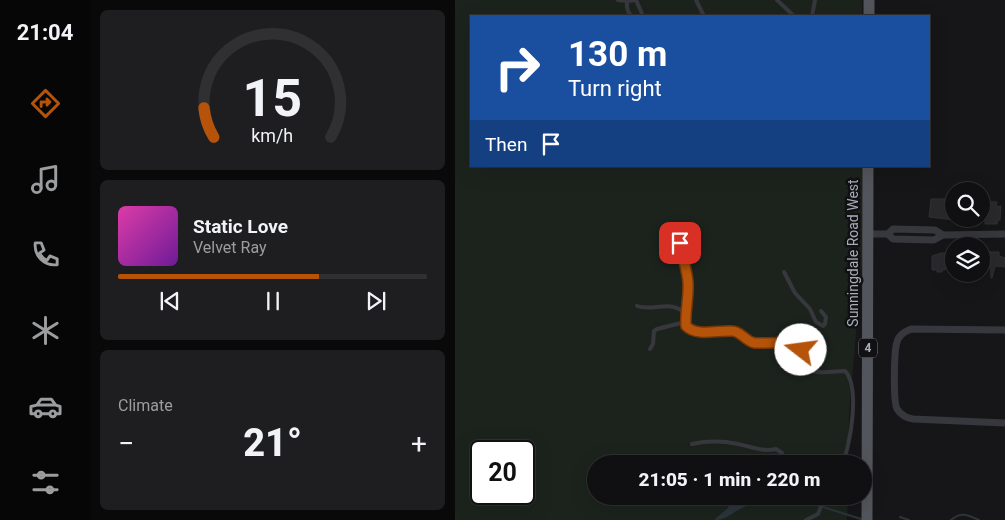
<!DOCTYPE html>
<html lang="en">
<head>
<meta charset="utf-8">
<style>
	body { margin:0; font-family:Roboto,sans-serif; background:#1e1e20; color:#f1f3f6; height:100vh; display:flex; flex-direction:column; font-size:19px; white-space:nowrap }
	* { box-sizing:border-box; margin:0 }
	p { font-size:16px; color:#9c9d9f }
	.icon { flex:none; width:28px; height:28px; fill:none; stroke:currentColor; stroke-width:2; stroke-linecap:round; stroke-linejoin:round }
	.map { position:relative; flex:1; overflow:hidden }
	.drawer { display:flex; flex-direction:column; gap:10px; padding:10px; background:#09090a; width:365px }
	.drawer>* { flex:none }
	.banner { position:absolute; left:15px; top:15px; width:460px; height:152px; border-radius:0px; box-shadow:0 5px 20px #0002,0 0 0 1px #303032; background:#1a4fa0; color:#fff; overflow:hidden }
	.tools { position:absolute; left:490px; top:182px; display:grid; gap:10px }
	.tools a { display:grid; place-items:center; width:45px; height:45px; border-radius:50%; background:#101012; box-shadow:0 5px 20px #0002,0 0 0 1px #303032; font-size:25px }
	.speed { position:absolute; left:15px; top:440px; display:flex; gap:10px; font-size:25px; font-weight:700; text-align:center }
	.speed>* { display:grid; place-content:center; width:65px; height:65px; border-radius:50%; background:#101012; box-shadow:0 5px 20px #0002,0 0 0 1px #303032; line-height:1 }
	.speed .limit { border:2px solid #111; border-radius:8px; background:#fff; color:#111 }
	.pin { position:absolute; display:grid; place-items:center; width:42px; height:42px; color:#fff; margin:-21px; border-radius:10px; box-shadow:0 2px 8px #0006 }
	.me { position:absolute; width:55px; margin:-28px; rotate:285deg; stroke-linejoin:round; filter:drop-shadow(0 0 4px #0008) }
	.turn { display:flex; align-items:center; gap:18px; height:105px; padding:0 15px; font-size:22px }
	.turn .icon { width:65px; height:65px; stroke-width:2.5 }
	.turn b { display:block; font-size:35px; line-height:42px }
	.then { display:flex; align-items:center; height:48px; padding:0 15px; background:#0003; gap:10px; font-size:19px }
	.big { font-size:38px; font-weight:800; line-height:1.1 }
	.drawer .card { flex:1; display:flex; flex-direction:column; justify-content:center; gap:8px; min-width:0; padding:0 18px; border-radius:8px; background:#1e1e20 }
	.drawer .dial { align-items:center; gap:0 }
	.dial svg { height:130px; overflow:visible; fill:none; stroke:#303032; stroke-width:7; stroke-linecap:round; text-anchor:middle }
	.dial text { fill:#f1f3f6; stroke:none }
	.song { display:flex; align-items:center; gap:15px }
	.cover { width:60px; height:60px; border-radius:8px; background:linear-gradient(135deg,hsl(320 70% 55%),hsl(280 70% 35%)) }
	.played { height:5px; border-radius:2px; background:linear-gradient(90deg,#b45309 65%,#303032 65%) }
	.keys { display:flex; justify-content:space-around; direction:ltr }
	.heat { display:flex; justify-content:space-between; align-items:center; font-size:28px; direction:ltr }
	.trip { position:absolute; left:132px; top:455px; width:285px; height:50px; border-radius:25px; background:#101012; box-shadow:0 5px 20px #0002,0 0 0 1px #303032; font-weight:800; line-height:50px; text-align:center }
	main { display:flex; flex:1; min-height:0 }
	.tabs { display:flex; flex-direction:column; width:90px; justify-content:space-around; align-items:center; background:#060607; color:#9c9d9f }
	.tabs .icon { width:35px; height:35px }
	.tabs .selected { color:#b45309 }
	.tabs b { font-size:22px; color:#f1f3f6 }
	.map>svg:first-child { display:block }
	.green { fill:#1c231d; fill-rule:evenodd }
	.water { fill:#2c353c }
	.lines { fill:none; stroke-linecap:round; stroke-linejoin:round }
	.stream { stroke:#2c353c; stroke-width:2 }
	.building { fill:#29292c; stroke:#303034 }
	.service { stroke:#37383d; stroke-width:4 }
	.minor { stroke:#37383d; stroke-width:7 }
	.primary { stroke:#53555c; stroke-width:11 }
	.route-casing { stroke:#753606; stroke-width:12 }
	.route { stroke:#b45309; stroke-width:9 }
	.labels { text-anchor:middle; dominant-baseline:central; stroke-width:5; stroke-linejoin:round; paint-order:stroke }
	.shield { fill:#111113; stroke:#7b7e86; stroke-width:1 }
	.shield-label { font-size:12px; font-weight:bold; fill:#a8adb8 }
	.street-label { font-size:14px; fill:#a8adb8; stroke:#111113 }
</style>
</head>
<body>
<main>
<nav class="tabs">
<b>21:04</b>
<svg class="icon selected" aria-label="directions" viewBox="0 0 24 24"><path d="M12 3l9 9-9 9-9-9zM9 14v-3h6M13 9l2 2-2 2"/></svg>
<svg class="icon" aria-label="music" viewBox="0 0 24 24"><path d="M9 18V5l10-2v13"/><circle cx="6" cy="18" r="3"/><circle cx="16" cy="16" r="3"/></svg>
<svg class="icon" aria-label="phone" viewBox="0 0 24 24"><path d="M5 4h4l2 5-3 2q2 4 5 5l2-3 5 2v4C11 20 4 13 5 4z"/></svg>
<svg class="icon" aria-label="climate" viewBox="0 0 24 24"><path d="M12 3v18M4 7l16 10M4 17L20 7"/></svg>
<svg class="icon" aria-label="car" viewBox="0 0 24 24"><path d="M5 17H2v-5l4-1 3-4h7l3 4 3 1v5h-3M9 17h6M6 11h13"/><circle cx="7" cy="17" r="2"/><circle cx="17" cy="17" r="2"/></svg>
<svg class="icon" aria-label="filters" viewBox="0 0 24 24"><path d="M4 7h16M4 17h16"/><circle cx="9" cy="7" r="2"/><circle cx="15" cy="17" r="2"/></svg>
</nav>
<section class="drawer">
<div class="card dial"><svg viewBox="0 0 100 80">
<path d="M14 69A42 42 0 1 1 86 69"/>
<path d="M14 69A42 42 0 0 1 8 51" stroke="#b45309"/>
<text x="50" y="56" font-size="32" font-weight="700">15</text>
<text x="50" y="72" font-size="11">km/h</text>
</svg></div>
<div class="card">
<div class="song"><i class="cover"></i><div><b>Static Love</b><p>Velvet Ray</p></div></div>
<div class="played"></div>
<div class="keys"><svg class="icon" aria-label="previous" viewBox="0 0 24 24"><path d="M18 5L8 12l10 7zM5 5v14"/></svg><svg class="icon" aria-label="pause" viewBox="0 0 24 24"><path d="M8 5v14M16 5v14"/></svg><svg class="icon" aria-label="next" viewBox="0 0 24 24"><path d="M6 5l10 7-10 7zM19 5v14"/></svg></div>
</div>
<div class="card"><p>Climate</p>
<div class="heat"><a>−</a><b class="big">21°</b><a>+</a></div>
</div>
</section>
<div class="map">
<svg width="550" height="520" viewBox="0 0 550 520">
	<rect width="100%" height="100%" fill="#161618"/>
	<path class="green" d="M0,0h407v16h-391v150h394l1,53 -17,195 -1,50h-252v32h252l-1,24h-392zM26,451h43v43h-43z"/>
	<path class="water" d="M280,496h23l1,4c-5,4 -10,4 -15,7 -12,5 -16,13 -30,13l13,-11z"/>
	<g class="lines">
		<g class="stream">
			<path d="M300,504l4,-4 45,1 57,18"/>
			<path d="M445,517l9,3"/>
			<path d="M496,520c10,-9 17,-5 28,0"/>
		</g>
	</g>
	<g class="building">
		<path d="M476,199h16v5h7v16l-25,-3z"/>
		<path d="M535,202h7l-1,5 5,-1 -1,14h-2l-1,4h-12v-4h-4v-14h9z"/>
		<path d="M534,252h10v4l6,2v9l-10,-1 -3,12h-1z"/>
		<path d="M486,253h9v11h-3l-2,6h-3v2h-5v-2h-5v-14z"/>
	</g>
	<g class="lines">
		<g class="service">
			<path d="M163,0l10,1"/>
			<path d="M241,0l8,16"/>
			<path d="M322,0l17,16"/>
			<path d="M176,16c-3,-4 -6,-9 -3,-15l8,-1 7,16"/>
			<path d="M357,16l3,-16"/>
			<path d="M225,243c2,13 7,27 8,39 1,15 -3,29 -2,44 11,11 31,4 46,5 9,0 14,11 23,12 14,1 37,-4 46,7 2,5 2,12 4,16 5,10 30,5 40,5 15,15 6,74 -3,93"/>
			<path d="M329,272l11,21 15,16 6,13 7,4 2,-2 1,-7 -5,-6"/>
			<path d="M182,306c16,6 36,-8 49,9"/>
			<path d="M195,349l3,-5 1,-13 3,-2 28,-7"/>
			<path d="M237,444c14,-3 31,-3 46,0 15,3 23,8 38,5l6,4 -2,4 -17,4 -26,1"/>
			<path d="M351,520l12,-6 7,-18"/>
		</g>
		<g class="minor">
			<path d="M413,234h20l5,-5 42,1 8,5"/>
			<path d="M433,234l5,5 41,1 9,-5 62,-1"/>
			<path d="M550,330l-94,-1c-7,3 -12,6 -14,13 -3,8 -4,59 0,67 4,6 9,9 16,10l92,4"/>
		</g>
		<g class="primary">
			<path d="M414,16v-16"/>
			<path d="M412,520l1,-354"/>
		</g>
	</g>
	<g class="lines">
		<defs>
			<path id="route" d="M225,243c2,13 7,27 8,39 1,15 -3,29 -2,44 11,11 31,4 46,5 9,0 14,11 23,12 14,1 36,-4 46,7"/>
		</defs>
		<use href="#route" class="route-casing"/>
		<use href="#route" class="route"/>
	</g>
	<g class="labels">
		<rect class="shield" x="404" y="338.5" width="18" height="19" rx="4"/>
		<g class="shield-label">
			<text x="413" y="348">4</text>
		</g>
		<g class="street-label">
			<text transform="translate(398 253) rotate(-90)">Sunningdale Road West</text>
		</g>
	</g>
</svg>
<div class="tools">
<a><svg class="icon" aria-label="search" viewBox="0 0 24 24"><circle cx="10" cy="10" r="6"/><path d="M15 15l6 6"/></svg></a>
<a><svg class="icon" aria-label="layers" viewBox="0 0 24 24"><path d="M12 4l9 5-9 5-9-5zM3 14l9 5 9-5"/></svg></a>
</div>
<div class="speed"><div class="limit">20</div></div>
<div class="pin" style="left:225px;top:243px;background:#d93025"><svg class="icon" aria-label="arrive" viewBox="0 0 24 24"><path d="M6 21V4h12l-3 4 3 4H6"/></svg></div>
<svg class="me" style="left:346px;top:350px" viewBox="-20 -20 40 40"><circle r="19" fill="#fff"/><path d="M0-13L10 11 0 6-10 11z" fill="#b45309"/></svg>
<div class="trip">21:05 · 1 min · 220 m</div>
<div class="banner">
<div class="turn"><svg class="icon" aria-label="right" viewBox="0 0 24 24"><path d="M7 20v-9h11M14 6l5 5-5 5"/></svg><div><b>130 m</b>Turn right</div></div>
<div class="then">Then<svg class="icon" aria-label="arrive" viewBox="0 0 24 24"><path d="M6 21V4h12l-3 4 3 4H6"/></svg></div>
</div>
</div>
</main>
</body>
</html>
